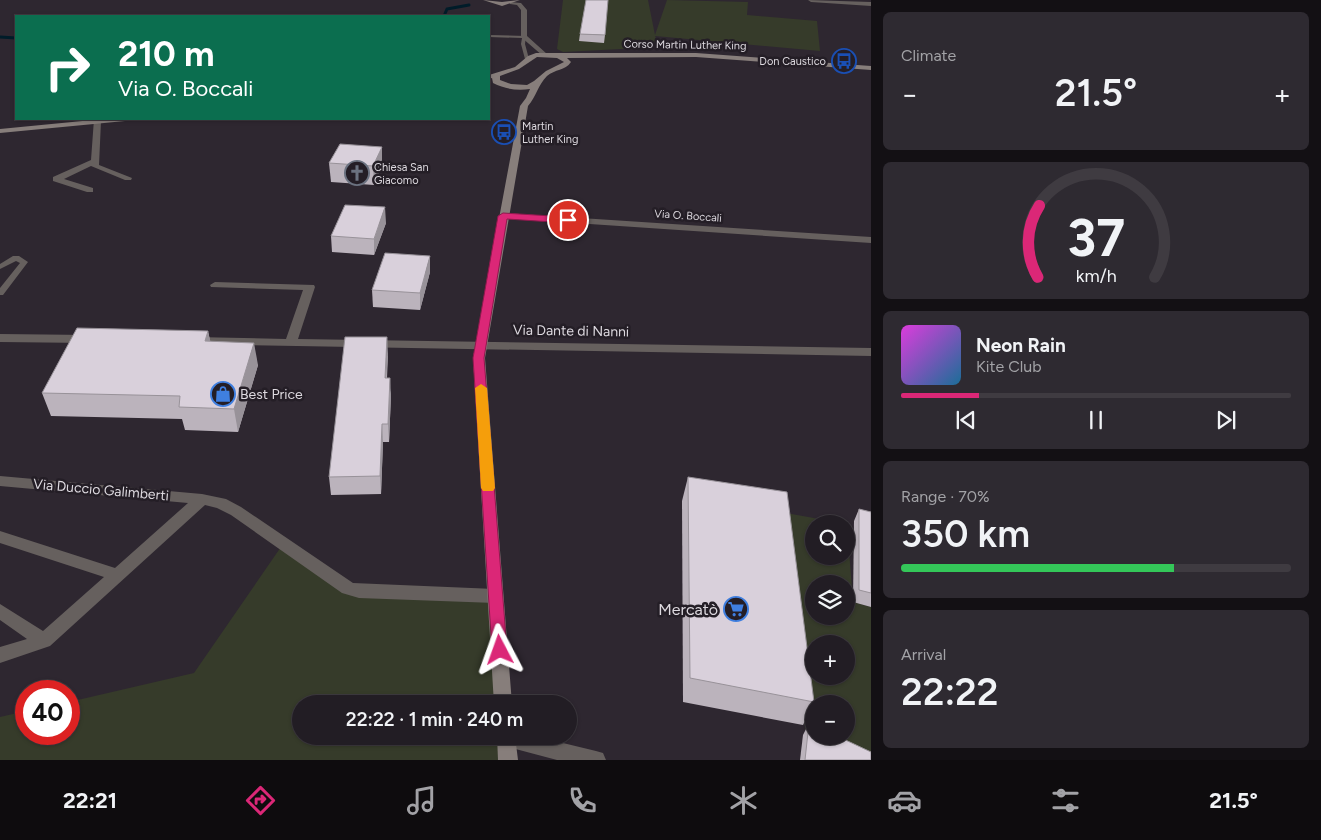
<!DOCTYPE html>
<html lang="en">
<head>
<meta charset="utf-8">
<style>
	body { margin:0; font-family:Figtree,sans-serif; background:#2e2a31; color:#f1f3f6; height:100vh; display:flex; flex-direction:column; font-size:19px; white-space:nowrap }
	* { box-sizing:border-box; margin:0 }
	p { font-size:16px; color:#a2a2a6 }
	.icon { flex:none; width:28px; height:28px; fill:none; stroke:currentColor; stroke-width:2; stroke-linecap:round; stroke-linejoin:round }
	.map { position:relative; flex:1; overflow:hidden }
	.drawer { display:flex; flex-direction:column; gap:12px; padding:12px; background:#131014; width:450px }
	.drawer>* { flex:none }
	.banner { position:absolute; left:15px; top:15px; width:475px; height:105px; border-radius:0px; box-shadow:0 1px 4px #0004,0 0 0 1px #3f3b41; background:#0b6e4f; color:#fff; overflow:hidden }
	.fabs { position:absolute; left:805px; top:515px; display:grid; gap:10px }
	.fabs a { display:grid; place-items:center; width:50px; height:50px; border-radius:50%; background:#221d24; box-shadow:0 1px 4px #0004,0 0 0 1px #3f3b41; font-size:25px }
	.speed { position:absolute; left:15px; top:680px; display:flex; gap:10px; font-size:25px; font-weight:700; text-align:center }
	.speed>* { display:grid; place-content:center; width:65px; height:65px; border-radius:50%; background:#221d24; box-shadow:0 1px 4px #0004,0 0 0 1px #3f3b41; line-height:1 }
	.speed .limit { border:8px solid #d22; background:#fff; color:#111 }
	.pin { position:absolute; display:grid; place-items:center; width:42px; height:42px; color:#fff; margin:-21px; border:2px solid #fff; border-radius:50%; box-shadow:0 1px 5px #0007 }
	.me { position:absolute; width:55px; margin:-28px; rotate:356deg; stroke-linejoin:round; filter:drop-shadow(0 0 4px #0008) }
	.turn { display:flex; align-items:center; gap:18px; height:105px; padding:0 20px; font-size:22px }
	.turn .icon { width:65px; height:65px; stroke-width:2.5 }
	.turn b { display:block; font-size:35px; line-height:42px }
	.big { font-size:38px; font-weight:600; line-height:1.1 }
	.drawer .tile { flex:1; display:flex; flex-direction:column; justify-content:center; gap:8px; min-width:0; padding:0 18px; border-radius:8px; background:#2e2a31 }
	.drawer .dial { align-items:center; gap:0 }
	.dial svg { height:130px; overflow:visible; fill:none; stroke:#3f3b41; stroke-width:7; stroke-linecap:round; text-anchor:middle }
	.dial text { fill:#f1f3f6; stroke:none }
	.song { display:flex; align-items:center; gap:15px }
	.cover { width:60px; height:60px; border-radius:8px; background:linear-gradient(135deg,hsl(300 70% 55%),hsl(200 70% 35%)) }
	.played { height:5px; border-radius:2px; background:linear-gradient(90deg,#db2777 20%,#3f3b41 20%) }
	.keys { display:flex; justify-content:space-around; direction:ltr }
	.heat { display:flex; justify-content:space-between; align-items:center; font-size:28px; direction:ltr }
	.charge { height:8px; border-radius:4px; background:linear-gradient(90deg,#34c759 70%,#3f3b41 0) }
	.trip { position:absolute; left:292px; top:695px; width:285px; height:50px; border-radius:25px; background:#221d24; box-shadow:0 1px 4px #0004,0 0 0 1px #3f3b41; font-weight:600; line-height:50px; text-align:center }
	.tabs { display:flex; height:80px; justify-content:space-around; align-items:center; background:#0e0c0e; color:#a2a2a6 }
	.tabs .icon { width:35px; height:35px }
	.tabs .on { color:#db2777 }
	.tabs b { font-size:22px; color:#f1f3f6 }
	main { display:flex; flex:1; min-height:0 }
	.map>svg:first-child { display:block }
	.green { fill:#363b2a; fill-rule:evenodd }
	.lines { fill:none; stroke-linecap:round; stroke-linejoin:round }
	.stream { stroke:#001c29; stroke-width:3 }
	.lane { fill:#66605e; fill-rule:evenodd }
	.street { fill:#66605e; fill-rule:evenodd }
	.secondary { fill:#877e7b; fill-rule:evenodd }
	.wall { fill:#bbb3bc }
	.shaded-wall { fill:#989299 }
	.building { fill:#d9d0db; stroke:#989299 }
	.route { fill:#db2777; stroke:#8e194d }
	.slow { fill:#f59e0b }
	.labels { text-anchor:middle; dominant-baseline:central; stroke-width:5; stroke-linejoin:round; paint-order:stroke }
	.far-street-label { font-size:11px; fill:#ddd9df; stroke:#241e26 }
	.far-poi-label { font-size:11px; fill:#ddd9df; stroke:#241e26; text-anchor:start }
	.street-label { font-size:14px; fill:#ddd9df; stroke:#241e26 }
	.poi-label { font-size:14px; fill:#ddd9df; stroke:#241e26; text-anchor:start }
	.near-poi-label { font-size:16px; fill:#ddd9df; stroke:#241e26; text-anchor:end }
</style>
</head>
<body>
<main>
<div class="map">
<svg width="871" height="760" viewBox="0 0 871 760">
	<rect width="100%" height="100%" fill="#2e2730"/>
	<g class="green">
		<path d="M563,0h85l7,35 12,-35 81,2 -1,13 70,6 3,30 -165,-15 5,11 -97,5 -6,-3z"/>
		<path d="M786,513l61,11 6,78 18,5v153l-50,-24h25v-32h-32v29l-9,-4zM814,524h32v32h-32zM814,584h32v32h-32zM814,644h32v32h-32z"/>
		<path d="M283,544l65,44 147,8 9,108h-203v32h205l2,24h-508v-43l26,-6v23h43v-32l125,-29z"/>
	</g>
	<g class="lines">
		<g class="stream">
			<path d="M444,16l3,-7 22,-4"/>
			<path d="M0,37l16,1"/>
		</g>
		<g class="lane">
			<path d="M489,35l37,1 -1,8 4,15 -2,1 -2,-1 -4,-15 1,-6 -33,-1z"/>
			<path d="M13,256h6l9,6 -25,33h-3v-7l20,-25 -4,-2 -16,8v-5z"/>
		</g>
		<g class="street">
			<path d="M808,0l63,2v4l-60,-4z"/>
			<path d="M510,2l11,1 6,7v26l20,18v2h-4l-22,-19v-27l-4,-5 -7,-1z"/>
			<path d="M94,119l7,2 -2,44 33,13 -1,2h-6l-34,-14 -27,13 29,9v4h-6l-34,-11v-4l38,-17z"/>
			<path d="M503,213l368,24v6l-371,-25 -2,-2z"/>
			<path d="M215,282l99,3 1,2 -17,52 573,9v8l-681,-12 -2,-3 2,-3 4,-1 92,2 17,-49 -92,-3 -1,-2z"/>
			<path d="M0,334l89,1 6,4 -6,4 -89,-1z"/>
			<path d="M0,476l202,18 24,5 15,8 112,76 142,6 6,2 2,5 -2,5 -6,2 -136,-5 -17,-5 -111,-78 -14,-7 -12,-3 -155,141 -50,17v-16l27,-8 -27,-19v-16l43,27 61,-54 -104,-34v-12l115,37 73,-65 -188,-17z"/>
			<path d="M499,736h35l62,15 7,2 3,7h-49l-57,-15 -2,-6z"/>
		</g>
		<g class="secondary">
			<path d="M483,0l19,2 18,-2 -18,6z"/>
			<path d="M536,53h160l175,13v4l-175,-13 -129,1 4,4c-6,9 -16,7 -24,14 -9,9 -11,21 -19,30l-43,252 27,346h-18l-21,-346 47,-252 6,-8 4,-9c-13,2 -25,0 -37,-6l-1,-5 -3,1v-4l26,-8 13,-11zM537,57l20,1 7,4 -18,9 -12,10 -7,4 -16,-1 -11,-4v-4l19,-7z"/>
			<path d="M103,119h26l-4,2 -125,12v-4z"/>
			<path d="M497,736h18l3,24h-20z"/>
		</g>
	</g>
	<g class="wall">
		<path d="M580,34l25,1 -1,8 -25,-2z"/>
		<path d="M382,147v18l-8,20 -43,-3 -2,-19z"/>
		<path d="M386,223l-12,32 -42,-3 -1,-16z"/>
		<path d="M430,272l-10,38 -47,-3 -1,-17z"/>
		<path d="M208,331l2,10 48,24 -20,67 -53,-2 -3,-11 -131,-3 -9,-23z"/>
		<path d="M388,354l-1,24 4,17 -2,47h-6l-2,52 -50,1 -2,-18z"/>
		<path d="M688,477l126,225 -11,23 -120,-23 -1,-201z"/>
		<path d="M859,509l12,3v95l-18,-5 1,-81z"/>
		<path d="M809,723l62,37h-71l3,-25z"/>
	</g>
	<g class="shaded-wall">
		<path d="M382,147v18l-8,20 -1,-19z"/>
		<path d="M385,207l1,16 -12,32v-16z"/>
		<path d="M430,256v16l-10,38v-17z"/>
		<path d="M208,331l5,22 -8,-12z"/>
		<path d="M387,337l1,17 -3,41v-17z"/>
		<path d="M254,343l4,22 -20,67 -4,-23z"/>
		<path d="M390,378l1,17 -2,47 -1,-18z"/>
		<path d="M382,424l1,18 -2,52 -1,-18z"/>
	</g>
	<g class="building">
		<path d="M586,0h22l-3,35 -25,-1z"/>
		<path d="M340,144l42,3 -9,19 -44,-3z"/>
		<path d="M345,205l40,2 -11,32 -43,-3z"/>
		<path d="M385,253l45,3 -10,37 -48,-3z"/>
		<path d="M77,328l131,3 -3,10 49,2 -20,66 -55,-2 1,-11 -138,-3z"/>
		<path d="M345,337h42l-2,41h5l-2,46h-6l-2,52 -51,1z"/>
		<path d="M688,477l99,15 27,210 -124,-24z"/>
		<path d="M859,509l12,3v81l-12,-3z"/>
		<path d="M809,723l5,2v11h23l34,16v8h-66z"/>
	</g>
	<path class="route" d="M503,213l65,4 4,3 -4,3 -61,-4 -23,139 23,292 -2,5 -5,2 -6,-2 -2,-5 -19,-292 25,-142z"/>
	<path class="slow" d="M481,384l6,4 8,100 -2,3h-10l-2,-3 -6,-100z"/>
	<defs>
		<symbol id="bus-ring" viewBox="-11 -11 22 22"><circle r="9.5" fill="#241e26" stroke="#1a4fb4" stroke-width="1.5"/><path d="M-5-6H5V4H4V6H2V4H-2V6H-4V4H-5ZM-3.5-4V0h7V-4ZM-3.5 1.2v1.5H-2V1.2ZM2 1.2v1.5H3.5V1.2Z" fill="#1a4fb4"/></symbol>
		<symbol id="church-ring" viewBox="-11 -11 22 22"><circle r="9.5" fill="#241e26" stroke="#6b7280" stroke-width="1.5"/><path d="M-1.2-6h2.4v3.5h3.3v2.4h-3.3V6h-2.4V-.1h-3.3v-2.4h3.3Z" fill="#6b7280"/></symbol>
		<symbol id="shop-ring" viewBox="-11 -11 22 22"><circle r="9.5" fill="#241e26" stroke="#3f7fe0" stroke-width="1.5"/><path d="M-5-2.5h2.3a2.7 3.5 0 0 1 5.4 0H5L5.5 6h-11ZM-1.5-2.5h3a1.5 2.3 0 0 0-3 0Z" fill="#3f7fe0"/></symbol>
		<symbol id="supermarket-ring" viewBox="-11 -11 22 22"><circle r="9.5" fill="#241e26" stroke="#3f7fe0" stroke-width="1.5"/><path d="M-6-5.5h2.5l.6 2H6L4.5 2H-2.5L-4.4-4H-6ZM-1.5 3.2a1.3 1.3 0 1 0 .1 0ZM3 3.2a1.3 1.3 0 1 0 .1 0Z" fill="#3f7fe0"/></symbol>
	</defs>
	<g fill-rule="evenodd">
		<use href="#bus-ring" x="830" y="47" width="28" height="28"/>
		<use href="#bus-ring" x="490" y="118" width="28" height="28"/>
		<use href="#church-ring" x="343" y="159" width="28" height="28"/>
		<use href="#shop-ring" x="209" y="380" width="28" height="28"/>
		<use href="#supermarket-ring" x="722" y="595" width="28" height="28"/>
	</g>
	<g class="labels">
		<g class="far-street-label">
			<text transform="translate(685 45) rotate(1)">Corso Martin Luther King</text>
			<text transform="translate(688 216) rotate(4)">Via O. Boccali</text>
		</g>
		<g class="far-poi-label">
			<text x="826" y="61" text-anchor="end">Don Caustico</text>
			<text x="522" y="126">Martin<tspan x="522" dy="13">Luther King</tspan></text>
			<text x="374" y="167">Chiesa San<tspan x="374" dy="13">Giacomo</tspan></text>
		</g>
		<g class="street-label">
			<text transform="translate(571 331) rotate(1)">Via Dante di Nanni</text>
			<text transform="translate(101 490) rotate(5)">Via Duccio Galimberti</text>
		</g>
		<g class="poi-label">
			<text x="240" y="394">Best Price</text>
		</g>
		<g class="near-poi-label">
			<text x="718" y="609">Mercatò</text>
		</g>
	</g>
</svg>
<div class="fabs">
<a><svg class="icon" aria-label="search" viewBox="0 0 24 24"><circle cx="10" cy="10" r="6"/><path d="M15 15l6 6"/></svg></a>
<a><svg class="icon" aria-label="layers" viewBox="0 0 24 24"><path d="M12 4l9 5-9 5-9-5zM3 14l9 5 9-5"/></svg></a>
<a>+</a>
<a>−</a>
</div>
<div class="speed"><div class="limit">40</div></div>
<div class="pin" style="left:568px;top:220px;background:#d93025"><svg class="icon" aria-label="arrive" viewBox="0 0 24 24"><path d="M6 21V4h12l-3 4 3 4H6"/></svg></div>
<svg class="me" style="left:500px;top:650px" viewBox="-20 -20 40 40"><path d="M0-17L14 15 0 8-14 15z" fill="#db2777" stroke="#fff" stroke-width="4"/></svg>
<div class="trip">22:22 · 1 min · 240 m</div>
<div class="banner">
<div class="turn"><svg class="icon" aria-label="right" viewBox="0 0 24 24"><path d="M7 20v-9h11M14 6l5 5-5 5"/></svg><div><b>210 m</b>Via O. Boccali</div></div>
</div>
</div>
<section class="drawer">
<div class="tile"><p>Climate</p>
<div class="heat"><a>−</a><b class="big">21.5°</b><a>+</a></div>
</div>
<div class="tile dial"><svg viewBox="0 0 100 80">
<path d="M14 69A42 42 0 1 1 86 69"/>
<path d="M14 69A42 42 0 0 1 15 25" stroke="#db2777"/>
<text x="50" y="56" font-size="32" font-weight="700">37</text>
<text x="50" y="72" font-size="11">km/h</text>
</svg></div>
<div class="tile">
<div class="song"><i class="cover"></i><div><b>Neon Rain</b><p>Kite Club</p></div></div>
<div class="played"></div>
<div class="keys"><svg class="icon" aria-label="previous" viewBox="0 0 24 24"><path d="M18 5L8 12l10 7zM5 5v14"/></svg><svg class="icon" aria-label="pause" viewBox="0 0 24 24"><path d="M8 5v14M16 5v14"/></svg><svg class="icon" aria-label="next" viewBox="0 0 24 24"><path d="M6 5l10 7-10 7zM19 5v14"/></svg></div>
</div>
<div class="tile"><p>Range · 70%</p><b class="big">350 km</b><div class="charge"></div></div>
<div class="tile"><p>Arrival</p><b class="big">22:22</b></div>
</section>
</main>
<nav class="tabs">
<b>22:21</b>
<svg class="icon on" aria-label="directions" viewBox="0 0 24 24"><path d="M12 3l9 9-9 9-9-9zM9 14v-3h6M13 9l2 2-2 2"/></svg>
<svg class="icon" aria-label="music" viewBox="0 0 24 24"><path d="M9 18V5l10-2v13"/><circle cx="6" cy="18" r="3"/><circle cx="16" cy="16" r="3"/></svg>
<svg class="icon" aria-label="phone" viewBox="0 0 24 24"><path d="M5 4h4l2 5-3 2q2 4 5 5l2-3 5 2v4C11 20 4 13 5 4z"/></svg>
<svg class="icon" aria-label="climate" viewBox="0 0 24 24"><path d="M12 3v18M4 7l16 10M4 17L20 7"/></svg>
<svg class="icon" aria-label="car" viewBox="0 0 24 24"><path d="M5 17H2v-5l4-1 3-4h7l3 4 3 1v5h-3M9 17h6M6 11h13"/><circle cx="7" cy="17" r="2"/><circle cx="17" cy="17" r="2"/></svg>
<svg class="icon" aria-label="filters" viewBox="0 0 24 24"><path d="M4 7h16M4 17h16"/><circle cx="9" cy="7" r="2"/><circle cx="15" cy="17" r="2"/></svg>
<b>21.5°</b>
</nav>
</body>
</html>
